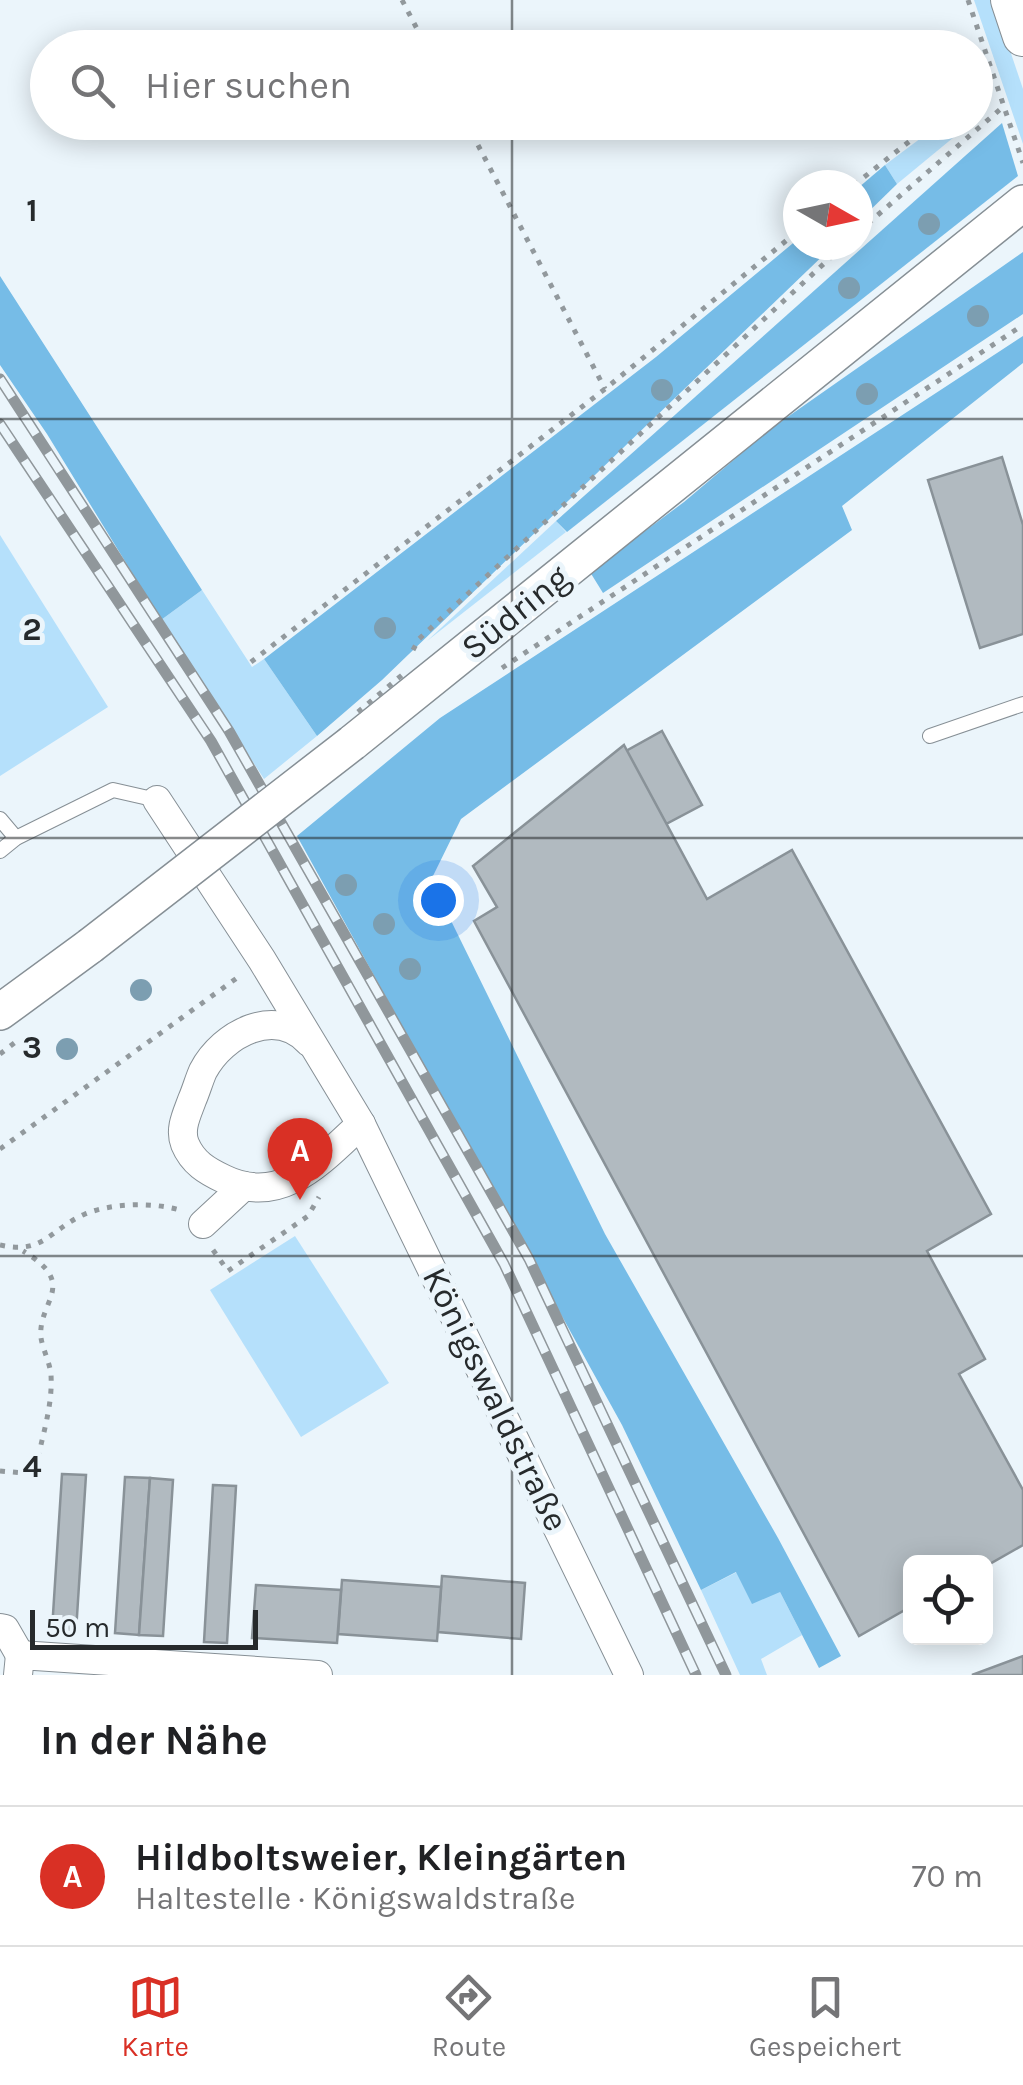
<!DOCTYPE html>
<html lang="de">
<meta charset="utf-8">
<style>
:root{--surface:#fff;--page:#f2f2f2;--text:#202124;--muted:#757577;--line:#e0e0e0;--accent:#d93025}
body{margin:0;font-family:Karla,sans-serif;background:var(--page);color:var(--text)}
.controls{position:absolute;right:30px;bottom:30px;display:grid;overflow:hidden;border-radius:15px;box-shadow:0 5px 25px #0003}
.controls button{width:90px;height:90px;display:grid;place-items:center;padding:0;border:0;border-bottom:2px solid var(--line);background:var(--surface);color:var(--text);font:50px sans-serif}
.compass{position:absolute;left:783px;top:170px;width:90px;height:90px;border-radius:50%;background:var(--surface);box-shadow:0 5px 25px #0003;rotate:99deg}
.scale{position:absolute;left:30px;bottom:25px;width:228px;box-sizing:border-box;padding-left:10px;border:5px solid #262a2c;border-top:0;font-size:28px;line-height:35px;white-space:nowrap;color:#262a2c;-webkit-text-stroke:8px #ebf5fb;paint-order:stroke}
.you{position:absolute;left:438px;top:900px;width:35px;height:35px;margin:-25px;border:8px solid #fff;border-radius:50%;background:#1a73e8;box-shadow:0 0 0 15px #1a73e833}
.badge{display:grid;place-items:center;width:65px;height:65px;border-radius:50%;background:var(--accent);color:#fff;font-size:32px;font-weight:700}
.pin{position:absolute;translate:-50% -82px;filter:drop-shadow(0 2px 5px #0008)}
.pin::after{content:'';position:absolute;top:52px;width:35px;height:30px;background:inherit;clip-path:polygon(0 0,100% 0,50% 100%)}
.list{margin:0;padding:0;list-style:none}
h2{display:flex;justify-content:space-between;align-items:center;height:130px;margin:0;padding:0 40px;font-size:42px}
h2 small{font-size:32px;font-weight:400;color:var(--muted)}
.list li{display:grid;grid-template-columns:65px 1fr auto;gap:30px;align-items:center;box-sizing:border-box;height:140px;padding:0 40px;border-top:2px solid var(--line)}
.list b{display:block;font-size:38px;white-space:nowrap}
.list p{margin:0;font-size:32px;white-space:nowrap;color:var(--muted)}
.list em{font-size:32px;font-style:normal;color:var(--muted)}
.icon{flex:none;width:55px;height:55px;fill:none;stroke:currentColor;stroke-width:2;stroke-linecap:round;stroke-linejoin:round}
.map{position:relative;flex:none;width:1023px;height:1675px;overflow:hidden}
.search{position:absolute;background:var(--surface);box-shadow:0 5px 25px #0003;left:30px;right:30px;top:30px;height:110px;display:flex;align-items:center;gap:25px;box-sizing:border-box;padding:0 35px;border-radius:55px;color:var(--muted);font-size:38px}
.sheet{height:270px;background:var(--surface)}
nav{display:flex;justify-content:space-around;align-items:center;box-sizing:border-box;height:140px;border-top:2px solid var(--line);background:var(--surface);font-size:28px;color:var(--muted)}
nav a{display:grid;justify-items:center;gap:5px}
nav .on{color:var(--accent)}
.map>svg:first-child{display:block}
.green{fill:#b5e0fb}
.forest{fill:#76bce7}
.building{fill:#b1bac0;stroke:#899298;stroke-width:2.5}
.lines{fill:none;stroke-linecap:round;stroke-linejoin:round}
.service-casing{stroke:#868f95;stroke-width:16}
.minor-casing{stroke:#868f95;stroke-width:30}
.tertiary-casing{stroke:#868f95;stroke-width:38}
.secondary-casing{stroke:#868f95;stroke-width:42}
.path{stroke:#92999d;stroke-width:5;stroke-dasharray:5 8;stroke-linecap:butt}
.service{stroke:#fff;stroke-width:14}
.minor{stroke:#fff;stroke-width:28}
.tertiary{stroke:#fff;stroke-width:35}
.secondary{stroke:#fff;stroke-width:40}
.rail-casing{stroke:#90979b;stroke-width:11}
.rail{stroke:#ebf5fb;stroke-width:8;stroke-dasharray:22;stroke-linecap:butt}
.tertiary-bridge-casing{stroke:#868f95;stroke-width:38;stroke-linecap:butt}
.path-bridge{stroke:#92999d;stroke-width:5;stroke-dasharray:5 8;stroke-linecap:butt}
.tertiary-bridge{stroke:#fff;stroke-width:35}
.tree{fill:#7c9eb1}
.grid{fill:none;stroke:#262a2c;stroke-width:2.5;stroke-opacity:0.55}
.labels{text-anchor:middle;stroke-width:10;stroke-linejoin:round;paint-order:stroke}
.street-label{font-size:35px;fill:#262a2c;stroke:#ebf5fb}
.grid-label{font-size:32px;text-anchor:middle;font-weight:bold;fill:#262a2c;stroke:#ebf5fb;stroke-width:10;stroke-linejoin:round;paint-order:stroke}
</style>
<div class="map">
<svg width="1023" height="1675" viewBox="0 0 1023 1675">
<rect width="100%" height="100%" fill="#ebf5fb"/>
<g class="green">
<polygon points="974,0 993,0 1023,89 1023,144"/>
<polygon points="941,123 971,123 897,184 885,165"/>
<polygon points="556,521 566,532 427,641"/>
<polygon points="0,535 108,707 0,776"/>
<polygon points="202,590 252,667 264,659 317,736 264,779 161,620"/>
<polygon points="295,1236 389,1383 301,1437 210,1290"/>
<polygon points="737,1572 780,1592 802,1635 761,1659 767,1675 740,1675 701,1590"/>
</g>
<g class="forest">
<polygon points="1002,123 1018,176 567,532 556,521"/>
<polygon points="885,165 897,184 858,222 858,188"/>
<polygon points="798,239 798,245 834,245 382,680 317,736 264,659 656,357"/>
<polygon points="1023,252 1023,314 603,593 590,572 684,502 769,430"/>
<polygon points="0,276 202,590 161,620 47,434 0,365"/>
<polygon points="1023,336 1023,363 842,506 852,530 461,819 431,880 605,1234 778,1538 841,1656 819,1668 780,1592 752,1604 736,1572 701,1590 622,1425 297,836 440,718"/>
</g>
<g class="building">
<polygon points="1002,457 1023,525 1023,634 980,648 928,480"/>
<polygon points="662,731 702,805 666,824 626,751"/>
<polygon points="624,745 707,899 792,850 991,1214 927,1251 985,1359 959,1374 1023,1490 1023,1545 986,1566 986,1562 910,1562 910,1607 859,1636 474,921 497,907 473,866"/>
<polygon points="62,1474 86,1475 76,1632 52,1630"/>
<polygon points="125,1477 150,1478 139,1635 115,1633"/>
<polygon points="150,1478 173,1480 163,1636 139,1635"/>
<polygon points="213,1485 236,1486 227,1643 204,1642"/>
<polygon points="442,1576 525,1583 521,1639 438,1632"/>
<polygon points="342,1580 441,1587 437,1641 338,1634"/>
<polygon points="256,1585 341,1590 337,1643 252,1638"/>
<polygon points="1023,1656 1023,1675 972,1675"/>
</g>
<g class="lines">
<g class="service-casing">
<g id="service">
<polyline points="930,736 1023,704"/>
<polyline points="0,819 16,838"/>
<polyline points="0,851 16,838 113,790 157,800"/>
</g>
</g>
<g class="minor-casing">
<g id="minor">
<polyline points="157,800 262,960 361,1124 629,1675"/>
<path d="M309,1042C276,1006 223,1033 203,1071C199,1080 196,1091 192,1100C187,1114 179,1129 185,1144C193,1163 207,1171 224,1179C281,1207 321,1161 361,1124"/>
<polyline points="203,1224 244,1186"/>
<polyline points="0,1628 5,1629 20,1655"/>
<polyline points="18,1675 20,1655 318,1675"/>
</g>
</g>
<g class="tertiary-casing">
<g id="tertiary">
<polyline points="352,743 1023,203"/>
<polyline points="0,1012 90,946"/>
</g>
</g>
<g class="secondary-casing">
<polyline id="secondary" points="1011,0 1023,36"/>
</g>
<g class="path">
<polyline points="402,0 427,48"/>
<polyline points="968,0 1023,163"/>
<polyline points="976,90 994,76"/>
<polyline points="466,122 605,389"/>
<polyline points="854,185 934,122"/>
<polyline points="858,232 1004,106"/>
<polyline points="413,650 419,639 844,245"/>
<polyline points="251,662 605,389 798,231"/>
<polyline points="502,668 1023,325"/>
<polyline points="0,1054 17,1041"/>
<polyline points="0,1149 241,975"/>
<path d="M0,1245C44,1255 50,1229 85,1214C112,1203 152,1202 180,1210"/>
<polyline points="213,1250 228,1271 308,1216 319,1197"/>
<path d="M0,1471L35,1474C40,1441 53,1409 51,1375C50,1363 43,1350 41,1338C37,1301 80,1285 23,1251"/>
</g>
<use href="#service" class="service"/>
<use href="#minor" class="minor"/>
<use href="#tertiary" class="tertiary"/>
<use href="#secondary" class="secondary"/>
<g class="rail-casing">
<g id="rail">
<polyline points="0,379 229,731 529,1259 726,1675"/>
<polyline points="0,424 211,741 504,1264 696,1675"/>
</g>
</g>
<use href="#rail" class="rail"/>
<g class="tertiary-bridge-casing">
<polyline id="tertiary-bridge" points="90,946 352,743"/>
</g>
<polyline class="path-bridge" points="358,712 402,675"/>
<use href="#tertiary-bridge" class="tertiary-bridge"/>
</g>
<g class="tree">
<circle cx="929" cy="224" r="11"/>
<circle cx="849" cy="288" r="11"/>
<circle cx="978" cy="316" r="11"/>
<circle cx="662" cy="390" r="11"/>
<circle cx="867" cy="394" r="11"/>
<circle cx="385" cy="628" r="11"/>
<circle cx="346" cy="885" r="11"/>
<circle cx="384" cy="924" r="11"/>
<circle cx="410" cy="969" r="11"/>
<circle cx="141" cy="990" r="11"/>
<circle cx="67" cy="1049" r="11"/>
</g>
<path class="grid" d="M512,0V48M512,122V1675M0,419H1023M0,838H1023M0,1256H1023"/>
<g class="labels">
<g class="street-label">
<text transform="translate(515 612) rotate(-39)" y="12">Südring</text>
<text transform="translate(496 1399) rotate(64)" y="12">Königswaldstraße</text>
</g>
</g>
<g class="grid-label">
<text x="32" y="221">1</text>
<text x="32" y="640">2</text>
<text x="32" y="1058">3</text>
<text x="32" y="1477">4</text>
</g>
</svg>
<div class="controls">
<button><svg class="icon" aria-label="locate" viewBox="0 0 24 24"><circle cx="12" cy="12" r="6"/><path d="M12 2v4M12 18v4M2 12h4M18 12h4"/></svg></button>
</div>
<svg class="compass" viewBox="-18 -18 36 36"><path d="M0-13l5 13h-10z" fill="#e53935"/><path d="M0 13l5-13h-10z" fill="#757577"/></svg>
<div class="scale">50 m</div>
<div class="you"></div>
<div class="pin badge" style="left:300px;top:1200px">A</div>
<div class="search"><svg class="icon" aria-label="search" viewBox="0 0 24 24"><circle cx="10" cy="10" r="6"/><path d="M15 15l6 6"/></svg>Hier suchen</div>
</div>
<section class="sheet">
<h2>In der Nähe<small></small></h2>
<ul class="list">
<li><span class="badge">A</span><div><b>Hildboltsweier, Kleingärten</b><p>Haltestelle · Königswaldstraße</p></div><em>70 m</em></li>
</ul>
</section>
<nav>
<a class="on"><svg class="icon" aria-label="map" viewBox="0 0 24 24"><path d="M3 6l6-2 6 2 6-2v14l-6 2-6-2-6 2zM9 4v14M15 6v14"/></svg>Karte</a>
<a><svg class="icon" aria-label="directions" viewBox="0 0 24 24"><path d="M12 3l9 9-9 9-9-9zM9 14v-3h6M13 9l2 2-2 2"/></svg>Route</a>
<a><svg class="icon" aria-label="saved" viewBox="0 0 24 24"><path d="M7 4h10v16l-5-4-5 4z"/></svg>Gespeichert</a>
</nav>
